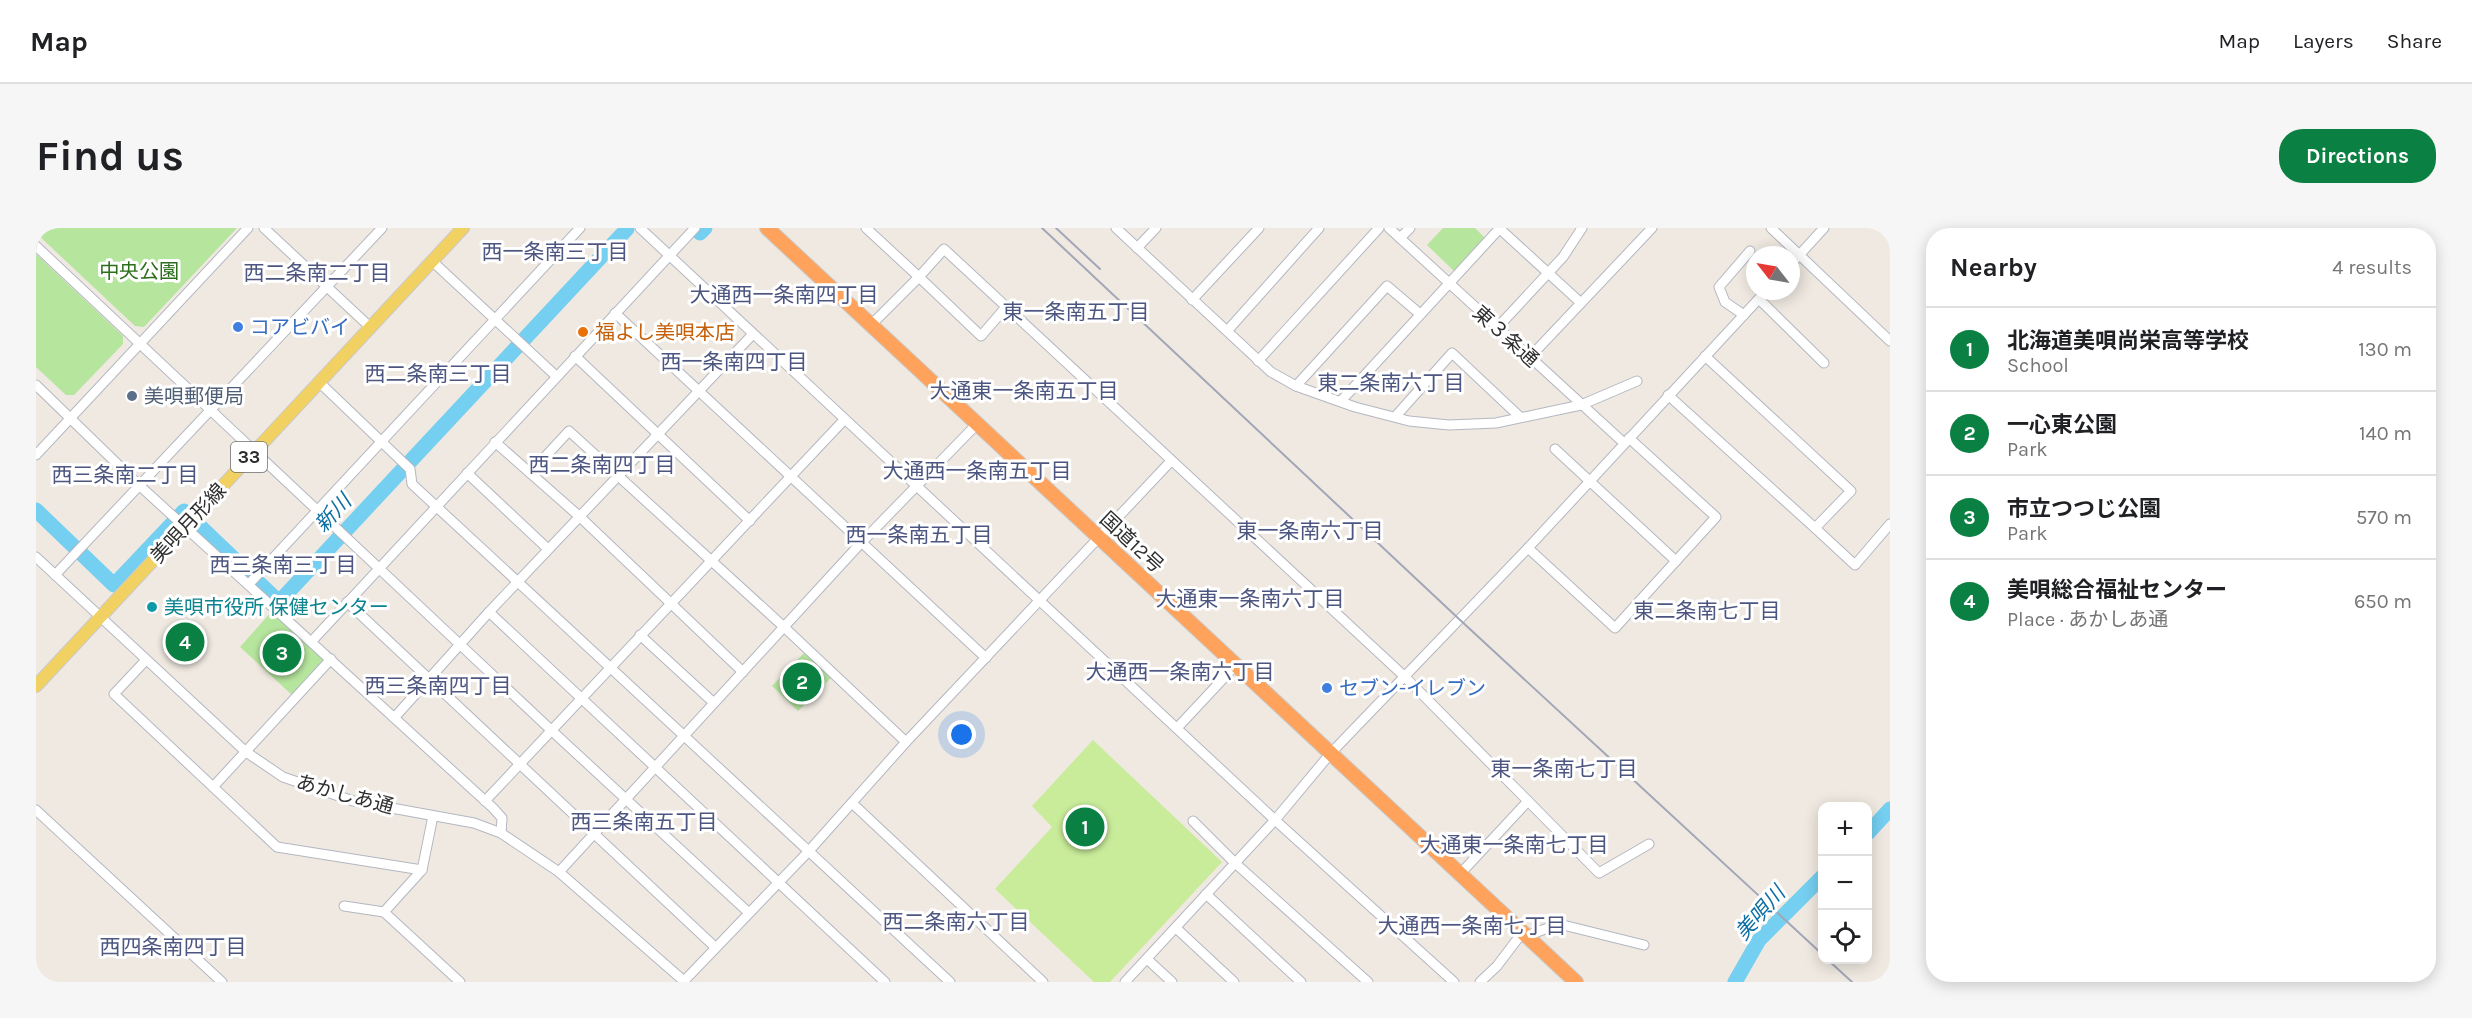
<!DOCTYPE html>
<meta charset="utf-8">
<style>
:root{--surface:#fff;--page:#f6f6f6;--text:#202124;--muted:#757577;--line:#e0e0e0;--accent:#0b8043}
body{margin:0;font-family:Karla,"Noto Sans JP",sans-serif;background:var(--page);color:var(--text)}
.controls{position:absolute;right:18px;bottom:18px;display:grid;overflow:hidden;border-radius:12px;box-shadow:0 3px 15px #0003}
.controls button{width:54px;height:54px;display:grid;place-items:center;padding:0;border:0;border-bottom:2px solid var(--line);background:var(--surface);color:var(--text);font:30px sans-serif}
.compass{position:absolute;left:1710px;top:18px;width:54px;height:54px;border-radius:50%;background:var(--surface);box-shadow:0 3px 15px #0003;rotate:301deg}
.you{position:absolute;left:926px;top:507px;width:21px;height:21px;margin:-15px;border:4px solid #fff;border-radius:50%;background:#1a73e8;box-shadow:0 0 0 9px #1a73e833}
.badge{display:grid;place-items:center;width:39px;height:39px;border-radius:50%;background:var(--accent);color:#fff;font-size:20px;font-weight:700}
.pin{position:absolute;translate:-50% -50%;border:3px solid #fff;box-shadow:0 2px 6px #0006}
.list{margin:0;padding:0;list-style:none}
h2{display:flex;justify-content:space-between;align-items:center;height:78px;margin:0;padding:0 24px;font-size:26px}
h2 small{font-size:20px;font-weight:400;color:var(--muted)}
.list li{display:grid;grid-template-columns:39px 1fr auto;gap:18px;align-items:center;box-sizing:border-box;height:84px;padding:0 24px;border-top:2px solid var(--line)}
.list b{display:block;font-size:22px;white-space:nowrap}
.list p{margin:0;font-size:20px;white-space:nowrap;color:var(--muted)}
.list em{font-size:20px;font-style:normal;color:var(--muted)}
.icon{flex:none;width:33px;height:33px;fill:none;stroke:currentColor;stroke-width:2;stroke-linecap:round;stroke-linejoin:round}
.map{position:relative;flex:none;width:1854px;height:754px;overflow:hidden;border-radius:24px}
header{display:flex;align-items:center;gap:36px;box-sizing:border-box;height:84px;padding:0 30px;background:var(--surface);border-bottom:2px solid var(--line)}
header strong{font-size:28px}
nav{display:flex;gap:33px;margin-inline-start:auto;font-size:21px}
.intro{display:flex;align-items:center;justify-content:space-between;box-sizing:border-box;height:144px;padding:0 36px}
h1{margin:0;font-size:42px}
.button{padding:15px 27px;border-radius:24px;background:var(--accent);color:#fff;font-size:21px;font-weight:700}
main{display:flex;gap:36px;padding:0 36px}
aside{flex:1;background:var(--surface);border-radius:24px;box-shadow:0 3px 15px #0003}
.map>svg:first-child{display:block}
.green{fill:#b6e59e}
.pitch{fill:#c9ec9a}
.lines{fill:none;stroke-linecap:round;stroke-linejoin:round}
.river{stroke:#75cff0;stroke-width:15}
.minor-casing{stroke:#b4b7c1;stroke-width:11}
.major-casing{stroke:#c9c9c9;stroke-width:14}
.highway-casing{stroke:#c9c9c9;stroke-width:16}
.minor{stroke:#fff;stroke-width:9}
.major{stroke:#f2d163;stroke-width:12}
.highway{stroke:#ffa35c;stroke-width:14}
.rail{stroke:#a3a6b8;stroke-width:2}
.shop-dot{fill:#3f7fe0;stroke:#fff;stroke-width:2}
.food-dot{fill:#e8710a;stroke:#fff;stroke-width:2}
.service-dot{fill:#5c6f8a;stroke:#fff;stroke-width:2}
.culture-dot{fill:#0f9aa8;stroke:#fff;stroke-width:2}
.labels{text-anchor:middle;stroke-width:6;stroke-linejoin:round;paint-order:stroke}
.shield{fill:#fff;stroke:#6d6d6d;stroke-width:1.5}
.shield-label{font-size:18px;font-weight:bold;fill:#2e2e2e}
.park-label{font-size:20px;fill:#2c6e1b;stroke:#fff}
.shop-label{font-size:20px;fill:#366cbe;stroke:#fff;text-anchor:start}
.food-label{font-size:20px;fill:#c56008;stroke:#fff;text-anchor:start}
.street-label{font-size:20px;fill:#2e2e2e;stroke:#fff}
.service-label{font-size:20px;fill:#4e5e75;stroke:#fff;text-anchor:start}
.culture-label{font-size:20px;fill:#0d838f;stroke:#fff;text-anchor:start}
.neighbourhood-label{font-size:21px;fill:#4d5680;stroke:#fff}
.water-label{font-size:21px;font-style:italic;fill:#0d6fa3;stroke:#fff}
</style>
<header>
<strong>Map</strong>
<nav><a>Map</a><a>Layers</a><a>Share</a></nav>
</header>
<div class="intro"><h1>Find us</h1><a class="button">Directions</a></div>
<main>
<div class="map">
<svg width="1854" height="754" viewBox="0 0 1854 754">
<rect width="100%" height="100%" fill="#efe9e1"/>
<g class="green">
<polygon points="0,0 201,0 108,99 99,98 0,5"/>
<polygon points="1407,0 1439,0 1449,10 1418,43 1391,17"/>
<polygon points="0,26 87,108 87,116 38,167 30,167 0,139"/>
<polygon points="237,382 288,431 256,467 204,419"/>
<polygon points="769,424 796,449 762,483 736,458"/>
</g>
<polygon class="pitch" points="1057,512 1186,634 1074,754 1058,754 959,661 1016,599 996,578"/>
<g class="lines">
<g class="river">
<polyline points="664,5 669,0"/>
<polyline points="0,282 78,357 148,283 243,374 591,1"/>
<polyline points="1832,605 1854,581"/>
<polyline points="1699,754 1723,712 1786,649"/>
</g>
<g class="minor-casing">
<g id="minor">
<polyline points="228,0 334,99"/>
<polyline points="604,0 1239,592 1418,754"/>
<polyline points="830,0 883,49 908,21 1368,448 1492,573 1424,646"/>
<polyline points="1080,0 1235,144 1260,158 1319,179 1373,193 1413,197 1460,195 1545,177 1601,153"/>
<polyline points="1353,0 1588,215"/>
<polyline points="1735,0 1854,113"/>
<polyline points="1464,1 1545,75"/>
<polyline points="1364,10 1374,0"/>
<polyline points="0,18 515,502 712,684"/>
<polyline points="1101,20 1120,0"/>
<polyline points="396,33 520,148"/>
<polyline points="1755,36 1788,0"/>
<polyline points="1723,71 1788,135"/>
<polyline points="1156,72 1223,0"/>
<polyline points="579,85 950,430"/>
<polyline points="1708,87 1689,74 1683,59 1714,23"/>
<polyline points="835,97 883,49 945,108 970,79"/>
<polyline points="1461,100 1527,29 1546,0"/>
<polyline points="1192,102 1283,0"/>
<polyline points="539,128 714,293"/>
<polyline points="1494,129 1616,0"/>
<polyline points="1222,133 1343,0"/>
<polyline points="283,154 374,241 376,256 914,754"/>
<polyline points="0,157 104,258 457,580 466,590 465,605"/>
<polyline points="1260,158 1351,58 1384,86"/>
<polyline points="1632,167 1779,300 1815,263 1669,128"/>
<polyline points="1305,173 1464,0"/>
<polyline points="1359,189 1416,125 1484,189"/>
<polyline points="459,214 543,288 707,444"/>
<polyline points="1519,221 1640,333"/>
<polyline points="0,227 212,0"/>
<polyline points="431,245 512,321"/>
<polyline points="494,245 533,203 748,399 870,514"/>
<polyline points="1779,300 1819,337 1854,296"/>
<polyline points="1492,320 1579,400 1680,289 1593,210"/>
<polyline points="0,329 210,524 247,549 317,573 438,595 465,605 523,644 649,754"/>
<polyline points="19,347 346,0"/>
<polyline points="213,356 544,0"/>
<polyline points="311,374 679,719"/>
<polyline points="453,384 717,106"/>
<polyline points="604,407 678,475"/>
<polyline points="276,413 659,0"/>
<polyline points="110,432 78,466 241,619 386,642 397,588"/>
<polyline points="358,490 453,384 849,754"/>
<polyline points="1142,499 1199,438"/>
<polyline points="177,559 295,431"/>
<polyline points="449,573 808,192"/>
<polyline points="1492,573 1563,645 1613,616"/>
<polyline points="816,575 1007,754"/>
<polyline points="0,582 186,754"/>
<polyline points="1157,593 1199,635 1332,754"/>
<polyline points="523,644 824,316 941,196"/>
<polyline points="1170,666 1265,754"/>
<polyline points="308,678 348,684 386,642"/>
<polyline points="348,684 424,754"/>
<polyline points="1140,700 1198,754"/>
<polyline points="1490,708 1523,696 1608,717"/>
<polyline points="1111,731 1136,754"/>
<polyline points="647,754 772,624 870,514 1135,233"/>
<polyline points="1089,754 1239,592 1294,526 1492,320 1730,63"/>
<polyline points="1444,754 1461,738 1486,705"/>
</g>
</g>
<g class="major-casing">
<polyline id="major" points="0,458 427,0"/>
</g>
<g class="highway-casing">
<polyline id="highway" points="731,0 1540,754"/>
</g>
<use href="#minor" class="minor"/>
<use href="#major" class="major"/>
<use href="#highway" class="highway"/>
<g class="rail">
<polyline points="1006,0 1423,391 1786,726"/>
<polyline points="1020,0 1064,41"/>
<polyline points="1792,732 1816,754"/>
</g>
</g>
<g class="shop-dot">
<circle cx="202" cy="99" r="6"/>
<circle cx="1291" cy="460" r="6"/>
</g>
<circle class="food-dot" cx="547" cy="104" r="6"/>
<circle class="service-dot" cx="96" cy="168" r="6"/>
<circle class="culture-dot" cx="116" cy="379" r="6"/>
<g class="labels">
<rect class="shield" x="195" y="214" width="36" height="30" rx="4.5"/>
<g class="shield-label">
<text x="213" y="235">33</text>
</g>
<g class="park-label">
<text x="103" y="50">中央公園</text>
</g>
<g class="shop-label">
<text x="214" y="106">コアビバイ</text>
<text x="1303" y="467">セブン-イレブン</text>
</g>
<g class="food-label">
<text x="559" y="111">福よし美唄本店</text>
</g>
<g class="street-label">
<text transform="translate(1470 108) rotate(42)" y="7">東３条通</text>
<text transform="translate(152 295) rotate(-47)" y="7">美唄月形線</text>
<text transform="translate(1096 314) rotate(43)" y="7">国道12号</text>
<text transform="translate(309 566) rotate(15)" y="7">あかしあ通</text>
</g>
<g class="service-label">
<text x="108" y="175">美唄郵便局</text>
</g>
<g class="culture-label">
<text x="128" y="386">美唄市役所 保健センター</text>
</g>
<g class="neighbourhood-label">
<text x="519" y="31">西一条南三丁目</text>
<text x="281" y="52">西二条南二丁目</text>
<text x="748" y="74">大通西一条南四丁目</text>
<text x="1040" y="91">東一条南五丁目</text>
<text x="698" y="141">西一条南四丁目</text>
<text x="402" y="153">西二条南三丁目</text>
<text x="1355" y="162">東二条南六丁目</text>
<text x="988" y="170">大通東一条南五丁目</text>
<text x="566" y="244">西二条南四丁目</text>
<text x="941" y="250">大通西一条南五丁目</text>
<text x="89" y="254">西三条南二丁目</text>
<text x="1274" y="310">東一条南六丁目</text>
<text x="883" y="314">西一条南五丁目</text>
<text x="247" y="344">西三条南三丁目</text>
<text x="1214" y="378">大通東一条南六丁目</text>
<text x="1671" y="390">東二条南七丁目</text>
<text x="1144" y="451">大通西一条南六丁目</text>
<text x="402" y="465">西三条南四丁目</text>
<text x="1528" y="548">東一条南七丁目</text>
<text x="608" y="601">西三条南五丁目</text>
<text x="1478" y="624">大通東一条南七丁目</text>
<text x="920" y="701">西二条南六丁目</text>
<text x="1436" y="705">大通西一条南七丁目</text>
<text x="137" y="726">西四条南四丁目</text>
</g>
<g class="water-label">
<text transform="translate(297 285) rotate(-47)" y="7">新川</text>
<text transform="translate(1724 685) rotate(-49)" y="7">美唄川</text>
</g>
</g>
</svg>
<div class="controls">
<button>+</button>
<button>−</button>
<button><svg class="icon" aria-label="locate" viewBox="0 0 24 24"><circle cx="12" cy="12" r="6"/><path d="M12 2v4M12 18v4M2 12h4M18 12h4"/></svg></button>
</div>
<svg class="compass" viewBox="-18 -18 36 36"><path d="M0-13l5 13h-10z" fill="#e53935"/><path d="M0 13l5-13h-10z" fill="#757577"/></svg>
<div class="you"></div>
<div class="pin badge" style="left:1049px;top:599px">1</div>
<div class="pin badge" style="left:766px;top:454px">2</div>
<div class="pin badge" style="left:246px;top:425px">3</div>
<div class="pin badge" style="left:149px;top:414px">4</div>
</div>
<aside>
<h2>Nearby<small>4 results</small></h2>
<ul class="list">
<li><span class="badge">1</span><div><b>北海道美唄尚栄高等学校</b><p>School</p></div><em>130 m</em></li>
<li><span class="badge">2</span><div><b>一心東公園</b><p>Park</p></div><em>140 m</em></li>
<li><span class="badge">3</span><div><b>市立つつじ公園</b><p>Park</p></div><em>570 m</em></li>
<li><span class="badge">4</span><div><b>美唄総合福祉センター</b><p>Place · あかしあ通</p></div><em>650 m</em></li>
</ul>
</aside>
</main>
